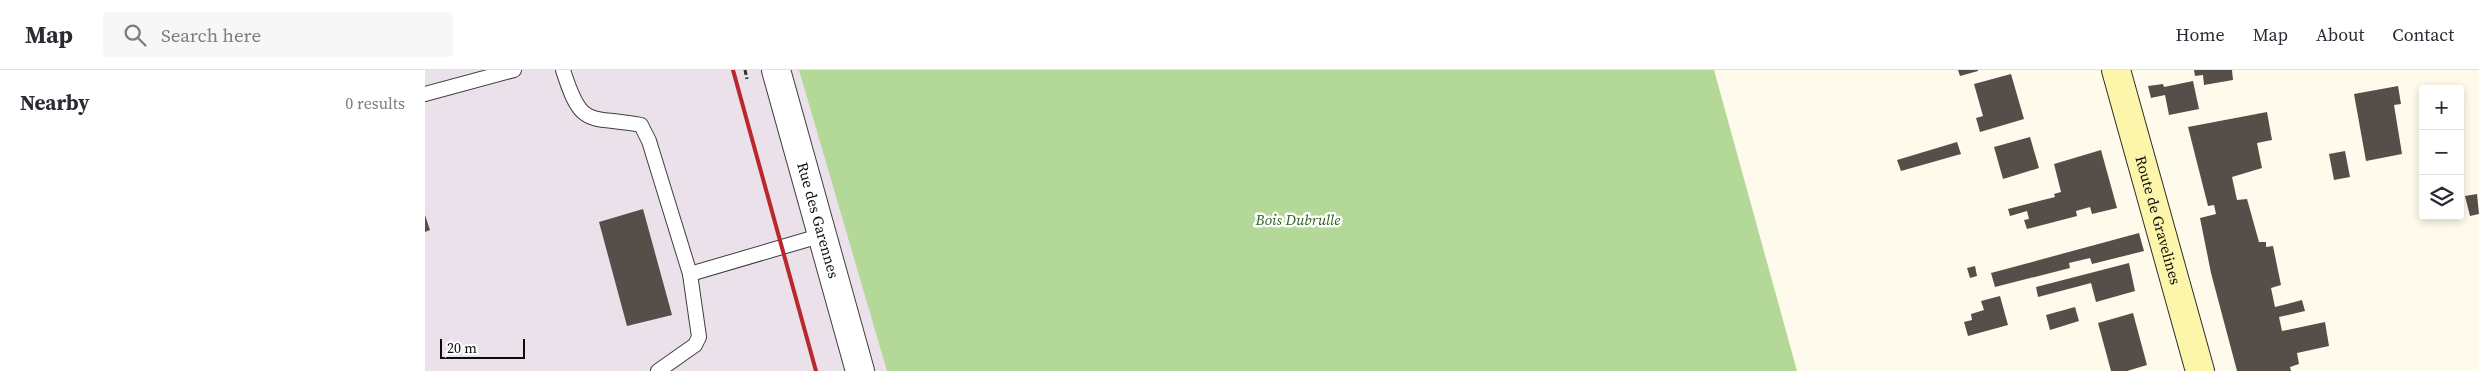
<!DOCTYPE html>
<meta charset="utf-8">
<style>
:root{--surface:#fff;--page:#f7f7f7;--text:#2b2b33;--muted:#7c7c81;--line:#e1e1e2}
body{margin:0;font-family:"Source Serif 4",serif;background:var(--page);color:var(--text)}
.controls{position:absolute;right:15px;top:15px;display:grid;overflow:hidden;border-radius:5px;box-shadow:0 2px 8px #0003}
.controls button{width:45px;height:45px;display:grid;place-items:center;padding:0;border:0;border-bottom:1px solid var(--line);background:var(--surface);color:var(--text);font:25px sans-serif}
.scale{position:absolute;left:15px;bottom:12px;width:85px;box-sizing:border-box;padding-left:5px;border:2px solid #0c0c0c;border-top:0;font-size:14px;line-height:18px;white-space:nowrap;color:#0c0c0c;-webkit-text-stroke:4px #fff;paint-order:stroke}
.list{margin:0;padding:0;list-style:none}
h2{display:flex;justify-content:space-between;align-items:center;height:65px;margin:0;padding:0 20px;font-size:21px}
h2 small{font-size:16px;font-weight:400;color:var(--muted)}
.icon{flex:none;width:28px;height:28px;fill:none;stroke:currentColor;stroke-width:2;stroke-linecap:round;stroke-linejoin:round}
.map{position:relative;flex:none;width:2054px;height:301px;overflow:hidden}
header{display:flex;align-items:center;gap:30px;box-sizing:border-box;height:70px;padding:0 25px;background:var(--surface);border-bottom:1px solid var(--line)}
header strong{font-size:24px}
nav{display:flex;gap:28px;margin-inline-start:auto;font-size:18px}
.search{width:350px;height:45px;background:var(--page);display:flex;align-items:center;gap:12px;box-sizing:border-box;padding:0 18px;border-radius:5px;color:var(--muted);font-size:19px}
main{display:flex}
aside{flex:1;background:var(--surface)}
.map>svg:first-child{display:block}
.industrial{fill:#eae1eb}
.forest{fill:#b3d897}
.building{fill:#554e49}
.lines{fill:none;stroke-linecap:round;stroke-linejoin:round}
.service-casing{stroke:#3f3f3f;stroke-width:16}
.minor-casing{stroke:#3f3f3f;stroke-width:30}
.secondary-casing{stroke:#2e2e2e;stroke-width:30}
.path{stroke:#2e2e2e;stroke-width:3;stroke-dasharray:5 2.5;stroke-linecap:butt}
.service{stroke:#fff;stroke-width:14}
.minor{stroke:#fff;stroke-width:28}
.secondary{stroke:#fdf5a9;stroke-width:28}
.rail{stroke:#b9282d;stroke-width:4}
.labels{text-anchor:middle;stroke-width:5;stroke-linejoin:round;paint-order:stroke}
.street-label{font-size:15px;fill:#0c0c0c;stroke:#fff}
.park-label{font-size:15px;font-style:italic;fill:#2c621f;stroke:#fff}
</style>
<header>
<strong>Map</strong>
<div class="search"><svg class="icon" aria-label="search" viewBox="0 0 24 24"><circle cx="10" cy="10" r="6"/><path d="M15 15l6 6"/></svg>Search here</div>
<nav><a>Home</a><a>Map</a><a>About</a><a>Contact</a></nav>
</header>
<main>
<aside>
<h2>Nearby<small>0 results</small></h2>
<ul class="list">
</ul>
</aside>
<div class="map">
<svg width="2054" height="301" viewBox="0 0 2054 301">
<rect width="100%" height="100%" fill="#fffbec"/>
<polygon class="industrial" points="0,0 1278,0 1366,301 0,301"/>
<polygon class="forest" points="374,0 1289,0 1372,301 462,301"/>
<g class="building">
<polygon points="1533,0 1553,0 1553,1 1535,6"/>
<polygon points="1769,0 1807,0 1808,10 1779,15 1778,5 1770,6"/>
<polygon points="1586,4 1599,49 1555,62 1551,48 1558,46 1549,14"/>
<polygon points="1768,11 1774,39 1744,45 1740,25 1726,28 1723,16 1738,14 1739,17"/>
<polygon points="1973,16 1976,34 1969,35 1977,84 1941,91 1929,24"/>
<polygon points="1842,42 1847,70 1832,73 1837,98 1807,107 1812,130 1822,129 1834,172 1841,172 1841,177 1848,176 1856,215 1846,218 1850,237 1877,230 1880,241 1854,247 1857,261 1900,252 1904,276 1872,283 1874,294 1865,297 1866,301 1812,301 1786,203 1775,148 1791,144 1789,135 1783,136 1763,57"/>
<polygon points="1605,67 1614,98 1578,109 1569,77"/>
<polygon points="1532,72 1536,84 1476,101 1472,90"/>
<polygon points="1676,80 1692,138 1667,144 1665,137 1651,141 1652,146 1602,159 1599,150 1604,149 1602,141 1585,146 1583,139 1630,127 1629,124 1636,122 1629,94"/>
<polygon points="1920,81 1925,107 1909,110 1904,84"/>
<polygon points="2052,124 2054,144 2045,146 2040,126"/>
<polygon points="218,139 247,245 202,256 174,152"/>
<polygon points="0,145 5,160 0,162"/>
<polygon points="1714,163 1719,181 1667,194 1665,188 1644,193 1645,198 1570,217 1566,203"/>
<polygon points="1704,193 1710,221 1671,232 1666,213 1613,227 1611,217"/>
<polygon points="1550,196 1552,206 1545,208 1542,198"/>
<polygon points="1575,226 1583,255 1543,266 1539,252 1547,250 1546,244 1559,240 1556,231"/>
<polygon points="1650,237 1654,251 1625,260 1621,245"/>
<polygon points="1708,243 1722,295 1702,301 1686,301 1673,253"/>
</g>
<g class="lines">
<g class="service-casing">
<g id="service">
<path d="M138,0C157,60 163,45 216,55L224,71L265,204L274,267L270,275L233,301"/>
<polyline points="0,24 89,0"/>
<polyline points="265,204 398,165"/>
</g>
</g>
<g class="minor-casing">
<g id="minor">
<path id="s1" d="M351,0L435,301"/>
</g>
</g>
<g class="secondary-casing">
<g id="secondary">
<path id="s2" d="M1691,0L1775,301"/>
</g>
</g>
<polyline class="path" points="320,0 322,9"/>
<use href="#service" class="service"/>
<use href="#minor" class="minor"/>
<use href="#secondary" class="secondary"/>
<polyline class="rail" points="308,0 391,301"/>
</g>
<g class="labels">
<g class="street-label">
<text dy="5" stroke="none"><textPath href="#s1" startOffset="156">Rue des Garennes</textPath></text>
<text dy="5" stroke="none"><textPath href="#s2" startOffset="156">Route de Gravelines</textPath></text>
</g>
<g class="park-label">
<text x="873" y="155">Bois Dubrulle</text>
</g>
</g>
</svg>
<div class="controls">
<button>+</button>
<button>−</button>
<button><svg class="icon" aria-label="layers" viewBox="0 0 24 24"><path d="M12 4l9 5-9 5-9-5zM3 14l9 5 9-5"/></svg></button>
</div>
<div class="scale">20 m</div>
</div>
</main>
